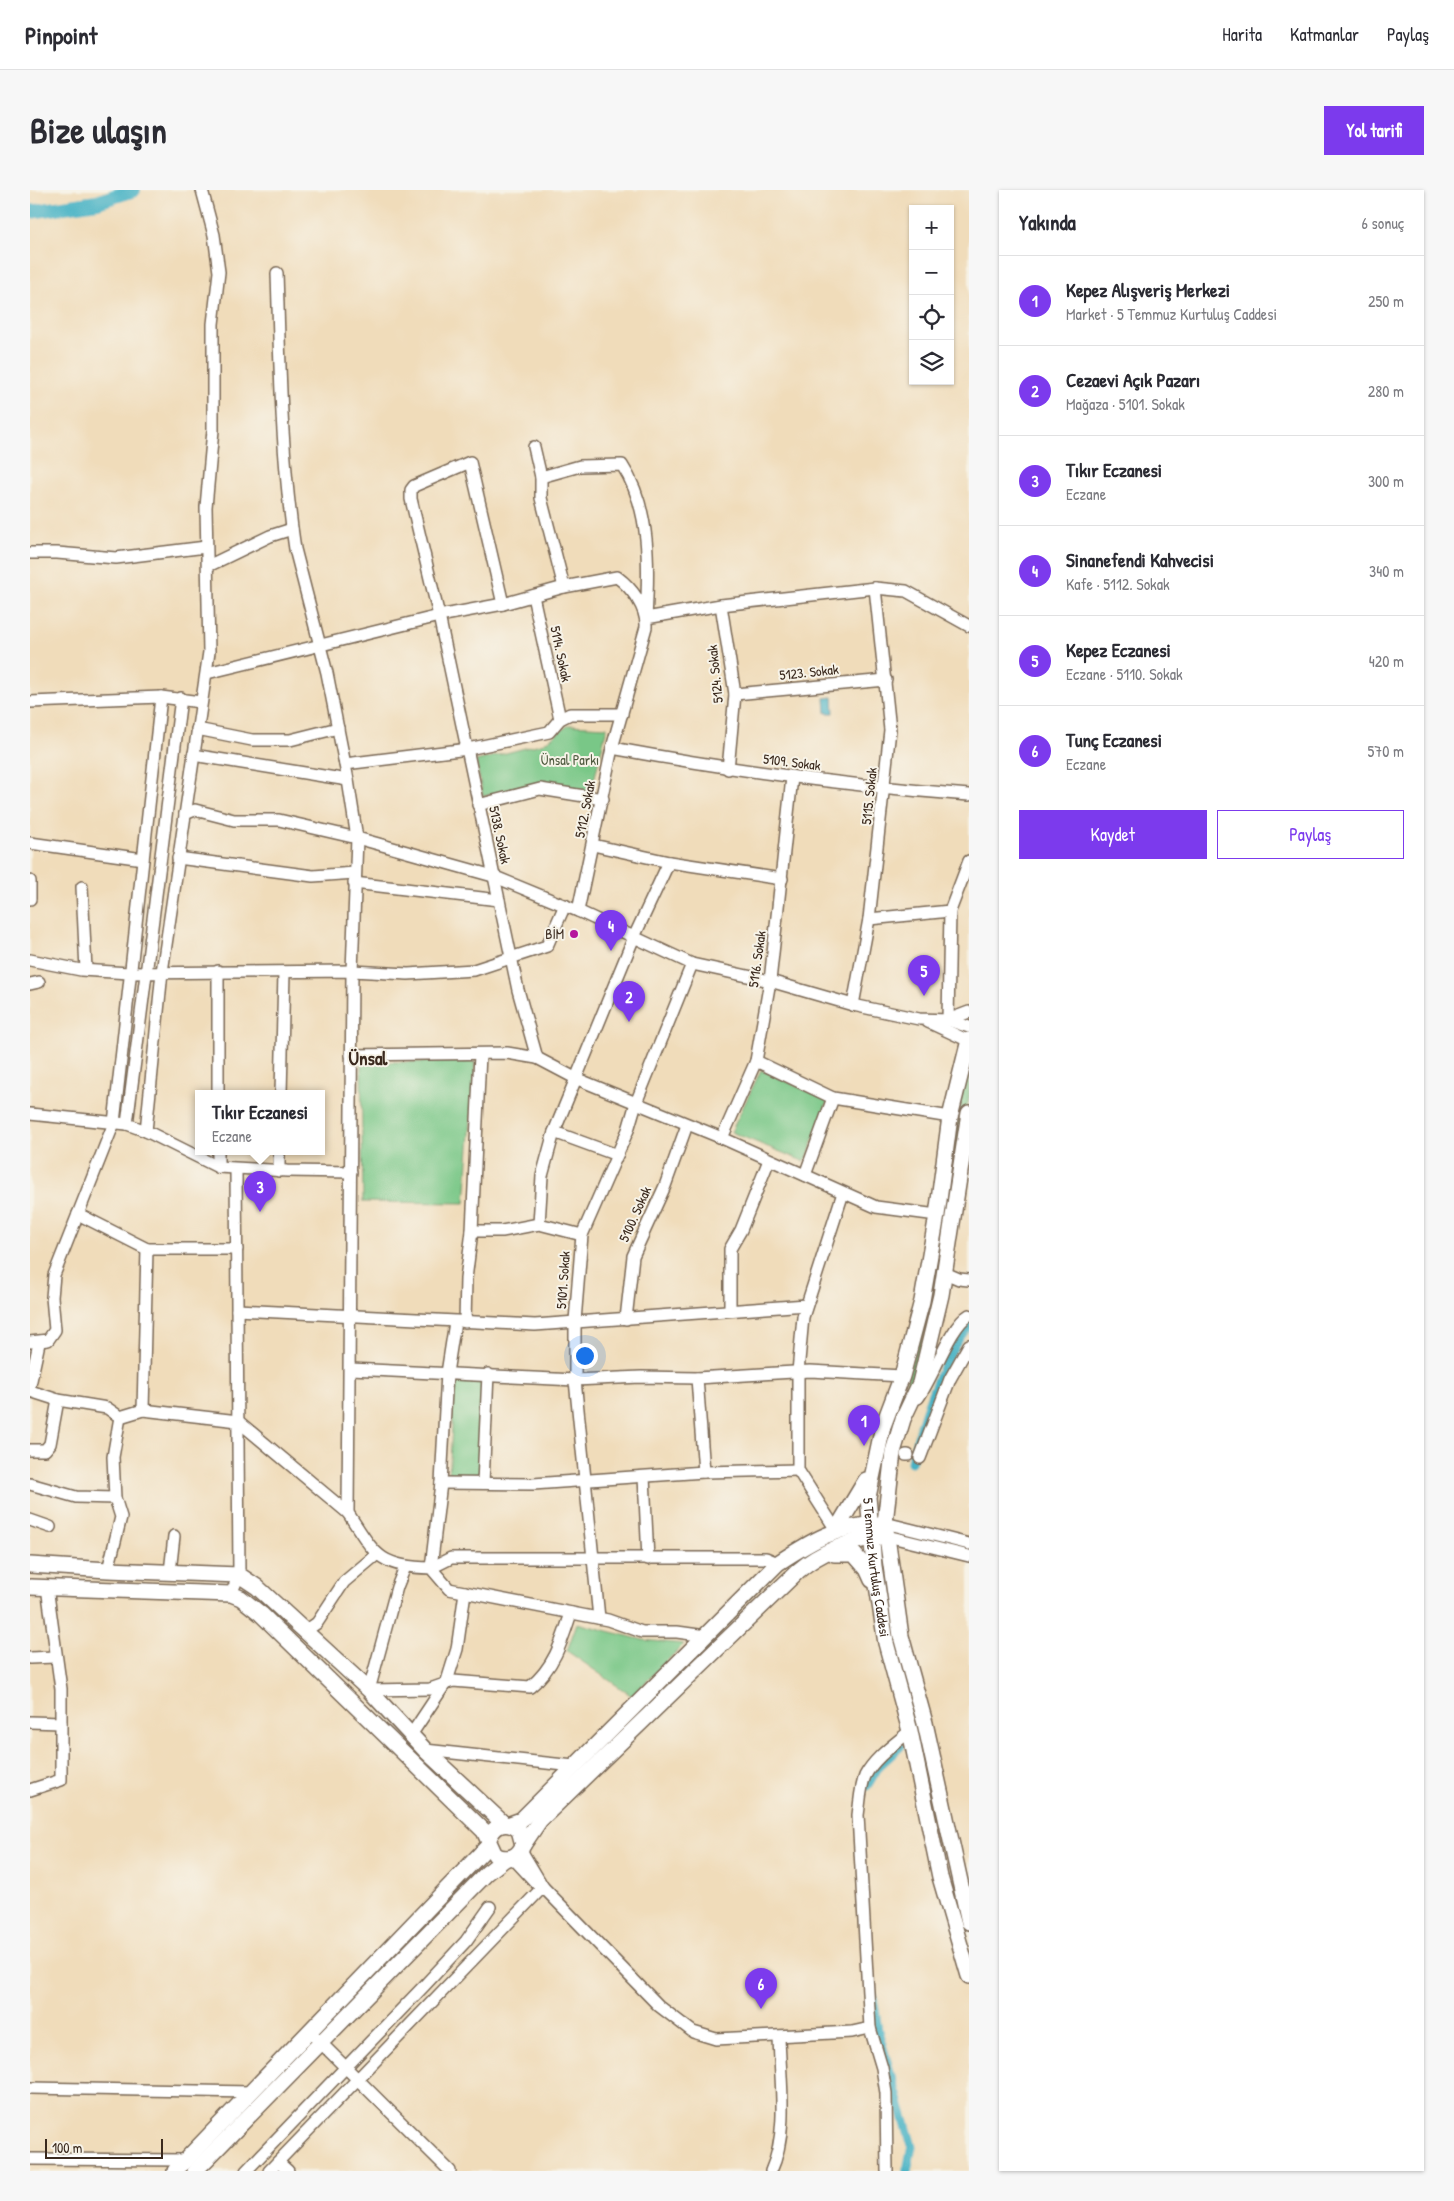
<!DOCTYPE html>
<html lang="tr">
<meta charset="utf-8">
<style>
:root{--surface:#fff;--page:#f7f7f7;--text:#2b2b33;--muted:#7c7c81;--line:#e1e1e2;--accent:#7c3aed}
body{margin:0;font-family:"Patrick Hand",sans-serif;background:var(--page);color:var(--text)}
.controls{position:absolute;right:15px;top:15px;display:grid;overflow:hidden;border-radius:0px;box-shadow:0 1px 4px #0004}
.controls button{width:45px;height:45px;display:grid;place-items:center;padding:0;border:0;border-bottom:1px solid var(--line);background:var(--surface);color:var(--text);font:25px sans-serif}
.scale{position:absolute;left:15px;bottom:12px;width:118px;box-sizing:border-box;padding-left:5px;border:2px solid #3b2a1e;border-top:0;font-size:14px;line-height:18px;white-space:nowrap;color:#3b2a1e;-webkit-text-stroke:4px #f7f3e8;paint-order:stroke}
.you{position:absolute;left:554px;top:1165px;width:18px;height:18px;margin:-12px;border:4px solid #fff;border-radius:50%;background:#1a73e8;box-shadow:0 0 0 8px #1a73e833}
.badge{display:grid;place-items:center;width:32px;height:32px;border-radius:50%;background:var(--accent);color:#fff;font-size:16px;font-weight:700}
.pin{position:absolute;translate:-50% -41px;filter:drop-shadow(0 1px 2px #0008)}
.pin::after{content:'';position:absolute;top:26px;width:18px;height:15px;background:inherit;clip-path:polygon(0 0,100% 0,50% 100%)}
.popup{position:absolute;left:165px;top:900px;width:130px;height:65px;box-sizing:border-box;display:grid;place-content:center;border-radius:0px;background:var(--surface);filter:drop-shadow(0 1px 4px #0005);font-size:16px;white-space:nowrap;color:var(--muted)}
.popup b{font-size:19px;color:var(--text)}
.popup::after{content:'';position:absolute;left:50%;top:100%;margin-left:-10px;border:10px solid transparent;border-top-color:var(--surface)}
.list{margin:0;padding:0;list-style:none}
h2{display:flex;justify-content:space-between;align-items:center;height:65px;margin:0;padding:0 20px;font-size:21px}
h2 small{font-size:16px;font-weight:400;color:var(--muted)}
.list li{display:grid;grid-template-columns:32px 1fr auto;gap:15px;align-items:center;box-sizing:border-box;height:90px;padding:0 20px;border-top:1px solid var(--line)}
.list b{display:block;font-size:19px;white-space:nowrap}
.list p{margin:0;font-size:16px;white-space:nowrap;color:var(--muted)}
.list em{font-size:16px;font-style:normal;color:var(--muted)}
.actions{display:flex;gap:10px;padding:15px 20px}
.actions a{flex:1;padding:11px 0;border:1px solid var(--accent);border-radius:0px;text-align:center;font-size:18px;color:var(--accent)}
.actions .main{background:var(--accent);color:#fff}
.icon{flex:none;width:28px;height:28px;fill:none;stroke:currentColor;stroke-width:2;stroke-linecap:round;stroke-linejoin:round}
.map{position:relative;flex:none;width:939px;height:1981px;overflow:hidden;border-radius:0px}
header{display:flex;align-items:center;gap:30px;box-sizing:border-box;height:70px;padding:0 25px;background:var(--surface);border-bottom:1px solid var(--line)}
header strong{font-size:24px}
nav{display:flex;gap:28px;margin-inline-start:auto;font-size:18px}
.intro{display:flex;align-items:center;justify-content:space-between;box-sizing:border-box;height:120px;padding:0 30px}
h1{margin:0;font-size:35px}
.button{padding:12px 22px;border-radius:0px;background:var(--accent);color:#fff;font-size:18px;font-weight:700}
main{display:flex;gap:30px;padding:0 30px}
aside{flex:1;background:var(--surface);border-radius:0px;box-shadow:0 1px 4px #0004}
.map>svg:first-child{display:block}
.green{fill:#79c787;stroke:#5a7852}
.water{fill:#47b2c5;stroke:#416e72}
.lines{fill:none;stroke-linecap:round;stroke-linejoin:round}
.canal{stroke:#47b2c5;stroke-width:9}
.river{stroke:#47b2c5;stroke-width:14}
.minor-casing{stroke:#7a6855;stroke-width:14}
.major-casing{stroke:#7a6855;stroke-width:18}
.minor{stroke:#fff;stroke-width:11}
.major{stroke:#fff;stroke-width:15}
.poi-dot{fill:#b5179e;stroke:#f7f3e8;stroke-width:2}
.labels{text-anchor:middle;stroke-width:4;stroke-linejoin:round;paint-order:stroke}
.street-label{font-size:14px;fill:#3b2a1e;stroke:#f7f3e8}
.park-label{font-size:14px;fill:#4e593e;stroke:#f7f3e8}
.poi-label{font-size:14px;fill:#3b2a1e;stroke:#f7f3e8;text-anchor:end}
.district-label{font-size:19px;font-weight:bold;fill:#3b2a1e;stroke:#f7f3e8}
</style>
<header>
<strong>Pinpoint</strong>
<nav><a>Harita</a><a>Katmanlar</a><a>Paylaş</a></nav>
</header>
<div class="intro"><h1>Bize ulaşın</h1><a class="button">Yol tarifi</a></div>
<main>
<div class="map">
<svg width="939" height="1981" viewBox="0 0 939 1981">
<rect width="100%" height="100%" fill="#f7f3e8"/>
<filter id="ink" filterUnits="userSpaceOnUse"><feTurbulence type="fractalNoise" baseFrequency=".02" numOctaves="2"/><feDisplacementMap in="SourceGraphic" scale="10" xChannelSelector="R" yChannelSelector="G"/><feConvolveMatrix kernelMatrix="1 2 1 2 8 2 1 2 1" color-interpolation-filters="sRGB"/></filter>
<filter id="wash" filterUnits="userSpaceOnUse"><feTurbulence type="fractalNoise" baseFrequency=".0096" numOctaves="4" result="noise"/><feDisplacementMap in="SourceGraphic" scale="20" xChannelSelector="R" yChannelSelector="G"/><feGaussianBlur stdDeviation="1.12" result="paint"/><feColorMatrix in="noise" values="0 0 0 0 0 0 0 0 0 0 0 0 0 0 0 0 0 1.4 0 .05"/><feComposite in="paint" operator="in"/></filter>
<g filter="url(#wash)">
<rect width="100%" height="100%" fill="#f0dcba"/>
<g class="green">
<polygon points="539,535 577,537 561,603 517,594 453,606 446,571 514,553"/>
<path d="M937,869L939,870V906L906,1096L850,1316C842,1303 867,1231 871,1213C901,1100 921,985 937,869Z"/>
<polygon points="331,872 445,872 435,1013 333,1012"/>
<polygon points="731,880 798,910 777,968 773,971 701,942"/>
<polygon points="425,1189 456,1191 450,1288 419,1286"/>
<polygon points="547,1433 613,1450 654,1454 602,1506 537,1461"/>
</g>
<polygon class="water" points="803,507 804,523 796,523 795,508"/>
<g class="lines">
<g class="canal">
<path d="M881,1272C892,1229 910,1169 939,1135"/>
<polyline points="837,1596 849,1576 870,1557"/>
<polyline points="843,1806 848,1841 882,1956 877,1981"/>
</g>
<polyline class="river" points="0,22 67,12 104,0"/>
</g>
</g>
<g filter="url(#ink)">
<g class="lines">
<g class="minor-casing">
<g id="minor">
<path d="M247,83C250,175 251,267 265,359L297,483L318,590L327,648L322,781L318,1323C345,1364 348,1377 401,1378L419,1399L578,1430L612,1442H647L676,1446"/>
<polyline points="504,257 511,287 511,308 534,397"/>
<path d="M511,287L550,276L592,275C621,319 619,377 616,428L691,415L845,398L876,401L939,436"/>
<polyline points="0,363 27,363 86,368 176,357"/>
<polyline points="178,376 240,346 262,339"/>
<polyline points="503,406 530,529"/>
<polyline points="473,414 440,272 384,296 381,300 381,309 409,426 488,800 507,868"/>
<polyline points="691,415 705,504 698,579"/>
<path d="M177,483L409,426L473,414L534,397L587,387C602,398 617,418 616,437L582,558L548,721"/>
<polyline points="705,504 856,490"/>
<polyline points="0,512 131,507 171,512"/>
<polyline points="167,539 222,550 260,550 308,538"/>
<path d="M582,558C701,580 819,596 939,605"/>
<polyline points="163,565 318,590"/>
<polyline points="315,574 438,559 519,542 530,529 540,524 592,524"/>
<polyline points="448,615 510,599 573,609"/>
<polyline points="155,624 165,620 204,630 249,630 327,648 463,686 548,721 662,774 740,791 823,815 889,829 918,830 939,837"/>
<polyline points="0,653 113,669"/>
<polyline points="563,655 639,672 752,689"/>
<polyline points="148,668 283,686 325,683"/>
<polyline points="939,671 920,721 918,830 939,822"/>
<polyline points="0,691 0,709"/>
<polyline points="324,693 469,710"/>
<polyline points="52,697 56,780"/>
<polyline points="839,729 920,721"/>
<polyline points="0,770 51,780 99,783 322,781 378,784 444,780 517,756 535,715"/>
<polyline points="188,781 188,903"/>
<polyline points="0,794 9,792"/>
<polyline points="823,815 839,729 860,540 845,398"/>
<polyline points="898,832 939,851"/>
<polyline points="321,865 477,863 507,868 545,888 692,948 846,1017 907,1025"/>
<polyline points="726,871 803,908 920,927"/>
<polyline points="251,903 254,783"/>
<polyline points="0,924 97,934 116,941 188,977 257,981 321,982"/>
<polyline points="97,934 151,508"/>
<polyline points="116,941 132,782 179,462 176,317 183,240 183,134 189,82 184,45 172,0"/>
<polyline points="524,942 587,965"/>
<polyline points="692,948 726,871 740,791 762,587"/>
<polyline points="188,977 188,961"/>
<polyline points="249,981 249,961"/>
<polyline points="775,985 803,908"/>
<polyline points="48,1024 117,1059 113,1220"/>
<polyline points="509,1034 512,986 524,942 604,747 639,672"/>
<polyline points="442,1041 472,1041 509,1034 552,1045"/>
<polyline points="117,1059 207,1059"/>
<polyline points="915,1083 929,1089 939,1090"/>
<polyline points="700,1119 700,1059 711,1040 739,970"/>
<polyline points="207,1120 505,1135 776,1115"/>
<polyline points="596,1129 603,1066 635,996 657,935"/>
<polyline points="435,1132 436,1089 442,1041 450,864"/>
<polyline points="0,1152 18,1150 25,1140 22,1107 24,1085 84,933 131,507"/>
<polyline points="321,1179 545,1190 611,1187 667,1188 780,1181 872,1186"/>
<polyline points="667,1188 674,1282"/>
<polyline points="0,1195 9,1153"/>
<polyline points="0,1201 28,1210 77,1218 90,1227"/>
<path d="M888,1208C903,1188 920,1136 939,1125"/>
<polyline points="0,1260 15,1260 20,1254 28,1210"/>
<polyline points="876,1265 878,1265"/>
<polyline points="890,1268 920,1189 939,1155"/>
<polyline points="614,1287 618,1369"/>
<polyline points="411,1293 503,1294 674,1282 768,1280"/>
<polyline points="453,1293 458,1184"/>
<polyline points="0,1294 46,1307 85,1308"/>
<polyline points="0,1330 20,1337"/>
<polyline points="855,1333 939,1354"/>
<polyline points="806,1340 768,1280 768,1182 773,1127 813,1003"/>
<polyline points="857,1346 939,1366"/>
<path d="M375,1377L367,1397L339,1500L400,1499L423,1491L500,1497C524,1478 532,1451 541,1423"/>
<polyline points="401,1378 421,1368 736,1368 748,1373"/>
<polyline points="401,1378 411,1293 417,1183 425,1132"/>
<polyline points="78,1380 91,1327 85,1308 83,1267 90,1227 113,1220 208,1231 318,1323"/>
<polyline points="140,1382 144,1346"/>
<polyline points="201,1404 209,1385 206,979"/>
<polyline points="569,1428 545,1190 545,1131 552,1045 598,940 606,913 662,774"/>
<polyline points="274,1442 287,1433 314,1392 346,1365"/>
<polyline points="0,1468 25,1467"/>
<polyline points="0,1532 31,1533"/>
<polyline points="381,1545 417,1491 427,1459 435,1402"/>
<polyline points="395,1560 544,1576"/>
<polyline points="0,1600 31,1590 31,1499 17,1397"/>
<polyline points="491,1660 513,1697 629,1816 663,1842 686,1849 822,1842 840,1838"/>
<polyline points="482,1667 507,1694"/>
<polyline points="279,1841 420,1981"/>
<polyline points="0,1898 221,1902"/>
<polyline points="0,1969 156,1970"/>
<polyline points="248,1972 258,1981"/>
<polyline points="216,1981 394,1796 436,1751 460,1717"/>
<polyline points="239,1981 513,1697"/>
<path d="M741,1981C759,1942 750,1889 749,1847"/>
<path d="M857,1981L856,1903L852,1878L840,1838L828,1625C830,1612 830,1598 835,1586C844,1568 866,1553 880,1541"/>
</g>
</g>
<g class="major-casing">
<g id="major">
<path id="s1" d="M939,850L920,927L907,1025L892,1111L872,1186L853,1236L838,1307L844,1376L856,1453L880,1541L910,1687L939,1786"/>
<polyline points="939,923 911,1105 890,1193 873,1229 863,1262 855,1333 871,1446 895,1533 939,1732"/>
<polyline points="806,1340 836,1290"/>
<polyline points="804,1364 824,1364 837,1379 842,1390"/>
<polyline points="0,1375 78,1380 209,1385 227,1397 339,1500 395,1560 474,1634"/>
<path d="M0,1397L201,1404L211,1408L231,1424L454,1641L465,1665C477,1671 488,1668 493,1655L489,1640C477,1630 464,1634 459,1649"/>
<path d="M480,1634L491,1630L748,1373C783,1350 806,1336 849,1334"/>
<path d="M493,1655L510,1630L768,1381C790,1362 821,1350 849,1347"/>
<polyline points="145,1981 459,1655"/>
<polyline points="165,1981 457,1683 476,1668"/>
</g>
</g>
<use href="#minor" class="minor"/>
<use href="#major" class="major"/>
</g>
</g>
<circle class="poi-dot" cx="544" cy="744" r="5"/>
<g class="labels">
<g class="street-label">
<text transform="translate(531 464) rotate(78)" y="5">5114. Sokak</text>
<text transform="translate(779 482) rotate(-6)" y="5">5123. Sokak</text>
<text transform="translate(685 484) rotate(-96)" y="5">5124. Sokak</text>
<text transform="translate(762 572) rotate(7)" y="5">5109. Sokak</text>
<text transform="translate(839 606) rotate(-84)" y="5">5115. Sokak</text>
<text transform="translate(555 619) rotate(-79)" y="5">5112. Sokak</text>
<text transform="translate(470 645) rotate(78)" y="5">5138. Sokak</text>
<text transform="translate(727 769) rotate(-82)" y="5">5116. Sokak</text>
<text transform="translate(605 1024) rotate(-66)" y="5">5100. Sokak</text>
<text transform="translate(533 1090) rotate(-86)" y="5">5101. Sokak</text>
<text dy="5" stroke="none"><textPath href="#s1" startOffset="540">5 Temmuz Kurtuluş Caddesi</textPath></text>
</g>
<g class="park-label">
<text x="540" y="575">Ünsal Parkı</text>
</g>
<g class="poi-label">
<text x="534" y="749">BİM</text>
</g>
<g class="district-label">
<text x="338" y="875">Ünsal</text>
</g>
</g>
</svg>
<div class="controls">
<button>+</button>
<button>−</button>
<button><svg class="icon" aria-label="locate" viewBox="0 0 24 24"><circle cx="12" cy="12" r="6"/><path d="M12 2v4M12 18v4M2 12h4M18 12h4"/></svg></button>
<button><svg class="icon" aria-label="layers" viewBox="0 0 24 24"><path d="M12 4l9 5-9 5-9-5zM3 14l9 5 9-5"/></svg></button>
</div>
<div class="scale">100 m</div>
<div class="you"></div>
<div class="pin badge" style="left:834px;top:1256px">1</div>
<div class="pin badge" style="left:599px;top:832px">2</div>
<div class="pin badge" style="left:230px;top:1022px">3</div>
<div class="popup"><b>Tıkır Eczanesi</b>Eczane</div>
<div class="pin badge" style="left:581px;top:761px">4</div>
<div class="pin badge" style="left:894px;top:806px">5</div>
<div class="pin badge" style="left:731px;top:1819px">6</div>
</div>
<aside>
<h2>Yakında<small>6 sonuç</small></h2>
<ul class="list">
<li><span class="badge">1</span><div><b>Kepez Alışveriş Merkezi</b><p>Market · 5 Temmuz Kurtuluş Caddesi</p></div><em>250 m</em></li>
<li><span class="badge">2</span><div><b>Cezaevi Açık Pazarı</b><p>Mağaza · 5101. Sokak</p></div><em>280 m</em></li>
<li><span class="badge">3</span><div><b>Tıkır Eczanesi</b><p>Eczane</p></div><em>300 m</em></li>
<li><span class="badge">4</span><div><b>Sinanefendi Kahvecisi</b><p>Kafe · 5112. Sokak</p></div><em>340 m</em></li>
<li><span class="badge">5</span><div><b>Kepez Eczanesi</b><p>Eczane · 5110. Sokak</p></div><em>420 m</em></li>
<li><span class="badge">6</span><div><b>Tunç Eczanesi</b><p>Eczane</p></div><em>570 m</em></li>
</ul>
<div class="actions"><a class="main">Kaydet</a><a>Paylaş</a></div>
</aside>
</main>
